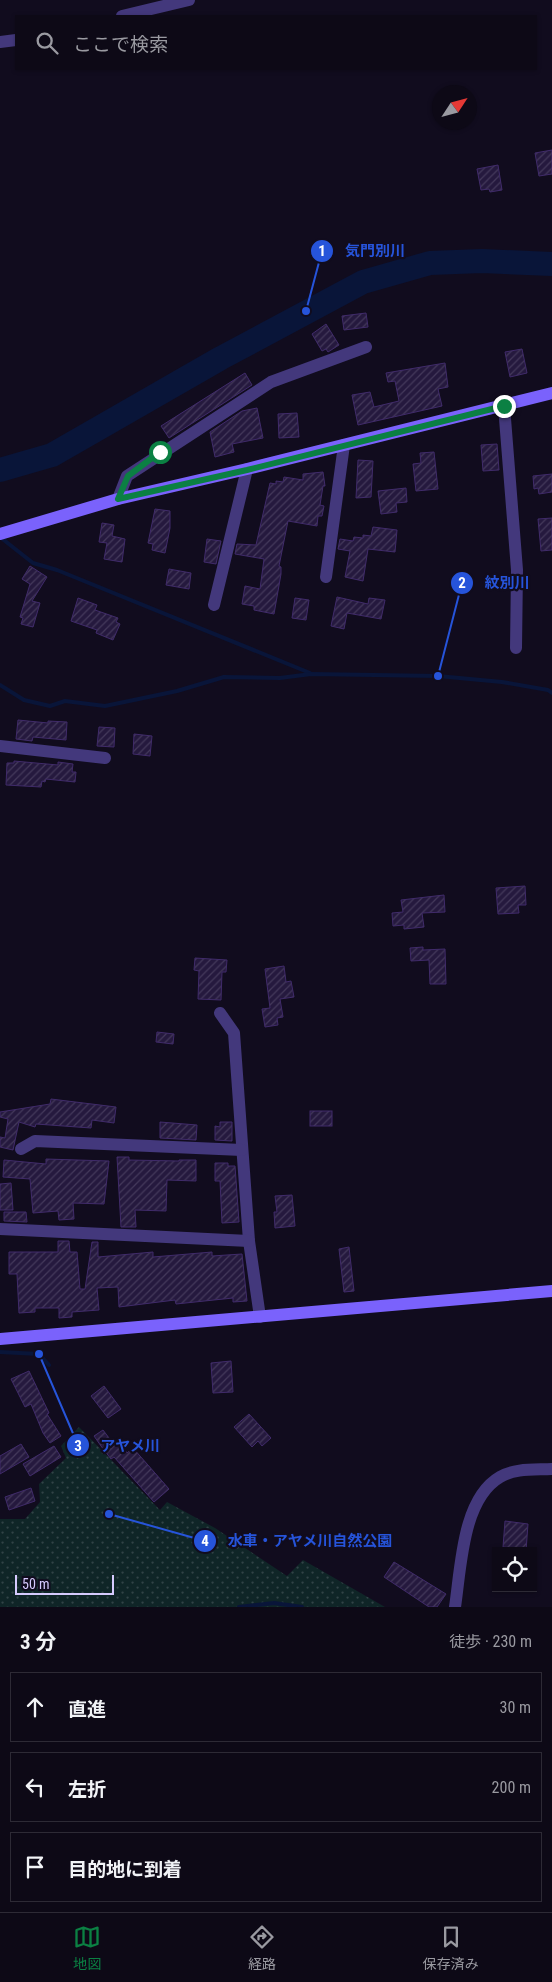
<!DOCTYPE html>
<html lang="ja">
<meta charset="utf-8">
<style>
:root{--surface:#0d0916;--page:#16121f;--text:#f1f3f6;--muted:#9a9aa1;--line:#2d2a35;--accent:#0b8043}
body{margin:0;font-family:"Roboto Condensed","Noto Sans JP",sans-serif;background:var(--page);color:var(--text)}
.controls{position:absolute;right:15px;bottom:15px;display:grid;overflow:hidden;border-radius:0px;box-shadow:0 1px 4px #0004}
.controls button{width:45px;height:45px;display:grid;place-items:center;padding:0;border:0;border-bottom:1px solid var(--line);background:var(--surface);color:var(--text);font:25px sans-serif}
.compass{position:absolute;left:432px;top:85px;width:45px;height:45px;border-radius:50%;background:var(--surface);box-shadow:0 1px 4px #0004;rotate:54deg}
.scale{position:absolute;left:15px;bottom:12px;width:99px;box-sizing:border-box;padding-left:5px;border:2px solid #d6cafe;border-top:0;font-size:14px;line-height:18px;white-space:nowrap;color:#d6cafe;-webkit-text-stroke:4px #110c1e;paint-order:stroke}
.stop{position:absolute;width:15px;height:15px;margin:-11px;border:4px solid #0b8043;border-radius:50%;background:#fff}
.stop.end{background:#0b8043;border-color:#fff;box-shadow:0 1px 5px #0008}
.list{margin:0;padding:0;list-style:none}
h2{display:flex;justify-content:space-between;align-items:center;height:65px;margin:0;padding:0 20px;font-size:21px}
h2 small{font-size:16px;font-weight:400;color:var(--muted)}
.list li{display:grid;grid-template-columns:32px 1fr auto;gap:15px;align-items:center;box-sizing:border-box;height:70px;margin:0 10px 10px;padding:0 10px;border:1px solid var(--line);border-radius:0px}
.list b{display:block;font-size:19px;white-space:nowrap}
.list em{font-size:16px;font-style:normal;color:var(--muted)}
.icon{flex:none;width:28px;height:28px;fill:none;stroke:currentColor;stroke-width:2;stroke-linecap:round;stroke-linejoin:round}
.map{position:relative;flex:none;width:552px;height:1607px;overflow:hidden}
.search{position:absolute;background:var(--surface);box-shadow:0 1px 4px #0004;left:15px;right:15px;top:15px;height:55px;display:flex;align-items:center;gap:12px;box-sizing:border-box;padding:0 18px;border-radius:0px;color:var(--muted);font-size:19px}
.sheet{height:305px;background:var(--surface)}
nav{display:flex;justify-content:space-around;align-items:center;box-sizing:border-box;height:70px;border-top:1px solid var(--line);background:var(--surface);font-size:14px;color:var(--muted)}
nav a{display:grid;justify-items:center;gap:2px}
nav .on{color:var(--accent)}
.map>svg:first-child{display:block}
.park{fill:url(#park-dots)}
.lines{fill:none;stroke-linecap:round;stroke-linejoin:round}
.stream{stroke:#091539;stroke-width:4}
.river{stroke:#091539;stroke-width:24}
.building{fill:url(#building-hatch);stroke:#402b6a}
.street{stroke:#43387c;stroke-width:12}
.secondary{stroke:#7a62fc;stroke-width:12}
.route{stroke:#0b8043;stroke-width:6}
.leader{fill:none;stroke:#2654da;stroke-width:2}
.callout-dot{fill:#2654da;stroke:#110c1e;stroke-width:2}
.mark-label{font-size:15px;text-anchor:middle;font-weight:bold;fill:#fff}
.callout-label{font-size:15px;text-anchor:middle;font-weight:bold;fill:#2654da;stroke:#110c1e;stroke-width:4.5;stroke-linejoin:round;paint-order:stroke}
</style>
<div class="map">
<svg width="552" height="1607" viewBox="0 0 552 1607">
<defs>
<pattern id="park-dots" width="8" height="8" patternUnits="userSpaceOnUse" patternTransform="scale(1.25)"><rect width="8" height="8" fill="#0f2527"/><path d="M2 2h.1M6 6h.1" fill="none" stroke="#314347" stroke-width="1.8" stroke-linecap="round"/></pattern>
<pattern id="building-hatch" width="6" height="6" patternUnits="userSpaceOnUse" patternTransform="scale(1.25)"><rect width="6" height="6" fill="#25193e"/><path d="M-1 1l2-2M0 6l6-6M5 7l2-2" fill="none" stroke="#44395b"/></pattern>
</defs>
<rect width="100%" height="100%" fill="#110c1e"/>
<polygon class="park" points="79,1427 160,1510 167,1502 215,1528 287,1576 303,1560 385,1607 0,1607 0,1519 25,1519 40,1502 39,1484 66,1458 61,1446"/>
<g class="lines">
<g class="stream">
<polyline points="0,537 33,563 57,570 310,673"/>
<polyline points="0,685 24,700 50,706 65,701 105,706 177,691 224,677 280,678 311,674 438,676 502,682 548,690 552,693"/>
<polyline points="0,1352 39,1354 49,1365"/>
<polyline points="239,1607 274,1603 302,1607"/>
</g>
<polyline class="river" points="0,470 52,455 221,358 363,282 430,263 482,261 552,264"/>
</g>
<g class="building">
<polygon points="552,150 552,174 539,176 535,153"/>
<polygon points="498,165 502,190 490,192 489,189 481,190 477,169"/>
<polygon points="366,313 368,327 344,330 342,316"/>
<polygon points="326,324 339,345 328,352 326,349 322,351 312,334"/>
<polygon points="522,349 527,373 510,377 505,352"/>
<polygon points="445,363 448,387 438,389 442,406 358,425 352,395 370,392 374,407 399,401 395,381 388,382 386,373"/>
<polygon points="245,373 252,385 169,438 161,426"/>
<polygon points="257,408 263,438 232,444 234,452 215,457 210,432 242,411"/>
<polygon points="297,413 299,437 279,438 278,414"/>
<polygon points="497,444 499,470 483,471 481,445"/>
<polygon points="434,452 438,489 416,491 413,464 421,463 420,453"/>
<polygon points="358,460 373,461 371,497 356,498"/>
<polygon points="323,472 325,486 323,486 320,505 324,506 322,516 318,516 317,526 288,521 279,566 281,567 281,574 274,614 254,610 254,606 242,604 245,586 260,589 264,559 235,554 237,544 256,545 270,483 276,484 276,481 283,482 284,477 303,480 303,474"/>
<polygon points="552,474 552,492 539,494 538,488 534,489 533,476"/>
<polygon points="406,488 407,502 396,503 397,512 381,514 378,491"/>
<polygon points="155,509 170,511 170,528 165,553 152,550 153,544 148,543"/>
<polygon points="552,518 552,550 541,551 538,519"/>
<polygon points="102,523 114,525 112,536 125,539 122,562 104,559 107,543 99,542"/>
<polygon points="373,527 397,530 395,552 368,549 363,581 345,577 350,551 338,549 340,539 353,541 354,537 363,538 363,535 371,536"/>
<polygon points="207,539 221,541 216,564 204,562"/>
<polygon points="30,566 47,577 32,601 40,603 33,627 21,624 23,618 20,617 30,584 22,579"/>
<polygon points="169,569 191,573 189,589 166,585"/>
<polygon points="337,597 368,604 369,598 385,600 381,619 347,613 344,629 331,626"/>
<polygon points="78,598 97,605 95,610 118,618 116,622 120,624 113,640 96,633 97,630 71,621"/>
<polygon points="295,598 309,600 306,620 292,618"/>
<polygon points="18,720 48,723 48,721 67,722 66,740 33,737 32,741 16,739"/>
<polygon points="99,727 115,728 114,747 97,746"/>
<polygon points="134,734 152,736 150,756 133,754"/>
<polygon points="14,761 58,765 58,762 73,764 72,772 76,772 75,782 46,779 45,782 42,781 41,787 6,785 7,763 14,763"/>
<polygon points="525,886 526,905 518,905 519,913 498,914 496,888"/>
<polygon points="444,895 445,912 422,913 424,927 404,929 404,925 393,926 392,913 403,912 401,900"/>
<polygon points="423,947 423,950 445,949 446,984 430,984 429,960 411,961 410,948"/>
<polygon points="195,958 227,960 226,972 222,972 221,1000 198,999 199,971 194,970"/>
<polygon points="284,966 286,982 291,981 294,997 280,999 283,1017 277,1018 278,1025 265,1027 262,1009 270,1008 265,969"/>
<polygon points="157,1032 174,1034 173,1044 156,1042"/>
<polygon points="51,1099 116,1107 114,1123 92,1120 91,1128 36,1124 35,1127 19,1122 13,1150 0,1147 0,1137 5,1138 8,1119 0,1117 0,1112 50,1104"/>
<rect x="310" y="1111" width="22" height="15"/>
<polygon points="160,1122 197,1125 196,1140 160,1138"/>
<polygon points="220,1122 232,1122 232,1141 215,1140 215,1126 220,1127"/>
<polygon points="117,1157 129,1157 129,1160 179,1161 179,1160 196,1160 196,1181 167,1180 166,1211 135,1210 136,1227 121,1227"/>
<polygon points="46,1159 109,1161 104,1204 73,1203 74,1219 59,1220 58,1211 33,1213 30,1179 3,1177 4,1160 46,1164"/>
<polygon points="215,1163 228,1163 228,1166 235,1166 239,1222 222,1223 220,1181 215,1181"/>
<polygon points="11,1183 13,1210 0,1210 0,1184"/>
<polygon points="292,1195 295,1226 275,1228 274,1212 277,1212 275,1196"/>
<polygon points="4,1212 26,1212 27,1222 4,1221"/>
<polygon points="58,1241 69,1241 70,1252 77,1252 80,1289 85,1289 92,1242 98,1242 98,1257 153,1252 153,1257 212,1252 212,1256 242,1254 247,1301 233,1302 233,1298 176,1304 175,1300 119,1307 118,1287 97,1288 99,1310 72,1312 72,1317 59,1318 59,1308 35,1308 35,1312 19,1313 17,1274 9,1274 9,1252 58,1252"/>
<polygon points="349,1247 354,1291 344,1292 339,1249"/>
<polygon points="231,1361 233,1392 213,1393 211,1363"/>
<polygon points="29,1371 49,1413 47,1414 61,1436 50,1443 43,1433 31,1404 25,1407 11,1379"/>
<polygon points="104,1386 121,1409 108,1418 91,1396"/>
<polygon points="249,1414 271,1438 262,1446 258,1441 252,1447 234,1427"/>
<polygon points="103,1430 112,1442 114,1441 118,1447 121,1444 127,1453 133,1448 169,1489 154,1502 114,1457 111,1459 101,1446 94,1436"/>
<polygon points="21,1444 29,1457 0,1474 0,1456"/>
<polygon points="54,1446 61,1457 30,1476 23,1464"/>
<polygon points="31,1488 35,1501 9,1510 5,1497"/>
<polygon points="505,1521 528,1524 526,1551 514,1551 515,1548 503,1547"/>
<polygon points="394,1562 446,1594 437,1607 429,1607 384,1577"/>
</g>
<g class="lines">
<g class="street">
<polyline points="122,16 189,0"/>
<polyline points="0,42 16,40"/>
<polyline points="504,406 517,570 516,648"/>
<polyline points="118,499 127,476 271,382 366,347"/>
<polyline points="326,577 344,445"/>
<polyline points="214,605 247,469"/>
<polyline points="0,746 105,758"/>
<polyline points="220,1013 234,1033 249,1241 260,1317"/>
<polyline points="21,1149 35,1141 242,1150"/>
<polyline points="0,1229 249,1241"/>
<path d="M455,1607C461,1568 462,1499 500,1477C515,1468 535,1470 552,1469"/>
</g>
<g class="secondary">
<polyline points="0,534 118,499 247,469 552,393"/>
<polyline points="0,1339 552,1291"/>
</g>
</g>
<g class="lines">
<polyline class="route" points="160,452 128,476 118,499 247,470 504,406"/>
</g>
<path class="leader" d="M306 311L322 251M438 676L462 583M39 1354L78 1445M109 1514L205 1541"/>
<g class="callout-dot">
<circle cx="306" cy="311" r="5"/>
<circle cx="438" cy="676" r="5"/>
<circle cx="39" cy="1354" r="5"/>
<circle cx="109" cy="1514" r="5"/>
<circle cx="322" cy="251" r="12"/>
<circle cx="462" cy="583" r="12"/>
<circle cx="78" cy="1445" r="12"/>
<circle cx="205" cy="1541" r="12"/>
</g>
<g class="mark-label">
<text x="322" y="256">1</text>
<text x="462" y="588">2</text>
<text x="78" y="1451">3</text>
<text x="205" y="1546">4</text>
</g>
<g class="callout-label">
<text x="375" y="256">気門別川</text>
<text x="507" y="588">紋別川</text>
<text x="130" y="1451">アヤメ川</text>
<text x="310" y="1546">水車・アヤメ川自然公園</text>
</g>
</svg>
<div class="controls">
<button><svg class="icon" aria-label="locate" viewBox="0 0 24 24"><circle cx="12" cy="12" r="6"/><path d="M12 2v4M12 18v4M2 12h4M18 12h4"/></svg></button>
</div>
<svg class="compass" viewBox="-18 -18 36 36"><path d="M0-13l5 13h-10z" fill="#e53935"/><path d="M0 13l5-13h-10z" fill="#9a9aa1"/></svg>
<div class="scale">50 m</div>
<div class="stop" style="left:160px;top:452px"></div>
<div class="stop end" style="left:504px;top:406px"></div>
<div class="search"><svg class="icon" aria-label="search" viewBox="0 0 24 24"><circle cx="10" cy="10" r="6"/><path d="M15 15l6 6"/></svg>ここで検索</div>
</div>
<section class="sheet">
<h2>3 分<small>徒歩 · 230 m</small></h2>
<ul class="list">
<li><svg class="icon" aria-label="ahead" viewBox="0 0 24 24"><path d="M12 20V5M6 11l6-6 6 6"/></svg><div><b>直進</b></div><em>30 m</em></li>
<li><svg class="icon" aria-label="left" viewBox="0 0 24 24"><path d="M17 20v-9H6M10 6l-5 5 5 5"/></svg><div><b>左折</b></div><em>200 m</em></li>
<li><svg class="icon" aria-label="arrive" viewBox="0 0 24 24"><path d="M6 21V4h12l-3 4 3 4H6"/></svg><div><b>目的地に到着</b></div></li>
</ul>
</section>
<nav>
<a class="on"><svg class="icon" aria-label="map" viewBox="0 0 24 24"><path d="M3 6l6-2 6 2 6-2v14l-6 2-6-2-6 2zM9 4v14M15 6v14"/></svg>地図</a>
<a><svg class="icon" aria-label="directions" viewBox="0 0 24 24"><path d="M12 3l9 9-9 9-9-9zM9 14v-3h6M13 9l2 2-2 2"/></svg>経路</a>
<a><svg class="icon" aria-label="saved" viewBox="0 0 24 24"><path d="M7 4h10v16l-5-4-5 4z"/></svg>保存済み</a>
</nav>
